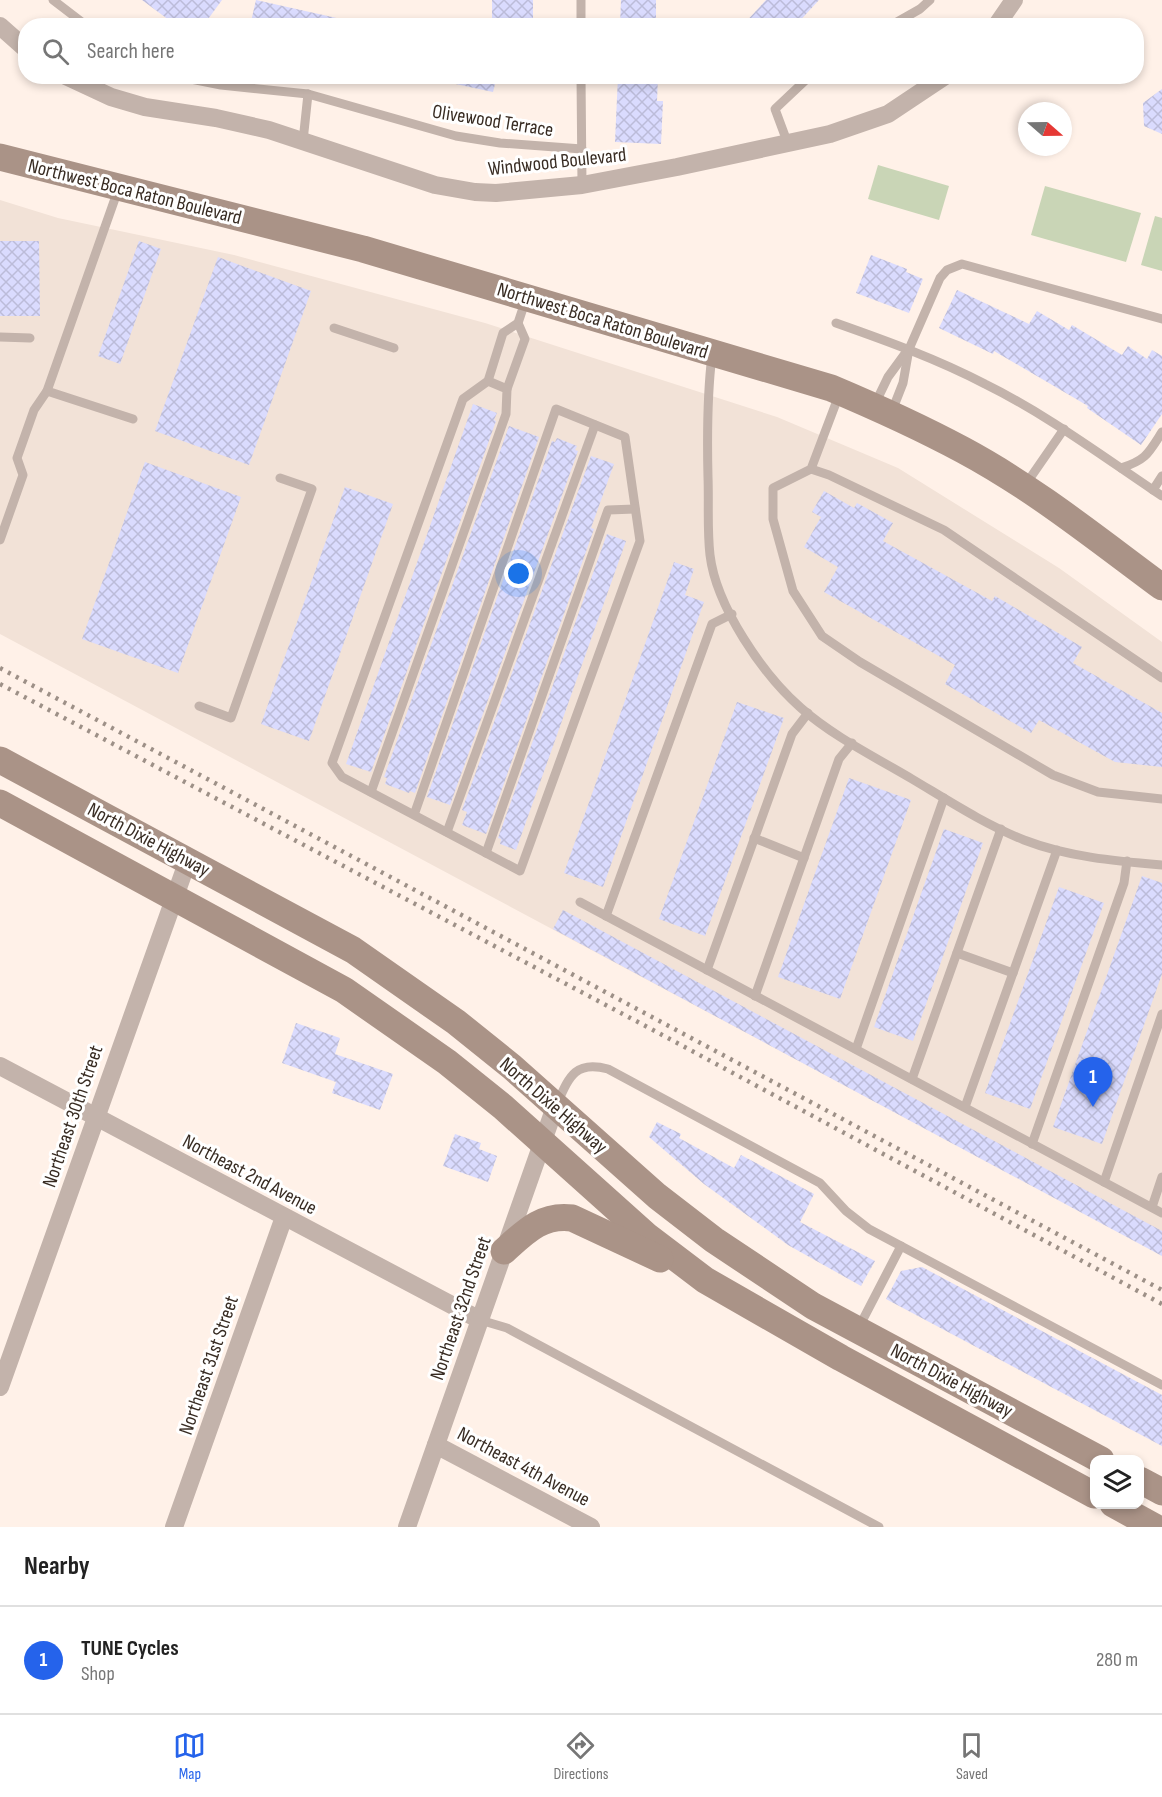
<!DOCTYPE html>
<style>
:root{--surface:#fff;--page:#f6f6f6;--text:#222;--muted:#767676;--line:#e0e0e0;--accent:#2563eb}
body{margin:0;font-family:"Sofia Sans Condensed",sans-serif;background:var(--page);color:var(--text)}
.controls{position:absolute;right:18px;bottom:18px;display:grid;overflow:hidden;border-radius:12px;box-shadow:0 3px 9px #0003}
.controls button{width:54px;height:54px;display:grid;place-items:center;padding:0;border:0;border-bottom:2px solid var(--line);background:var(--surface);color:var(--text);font:30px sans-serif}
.compass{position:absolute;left:1018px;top:102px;width:54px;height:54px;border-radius:50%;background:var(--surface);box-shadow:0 3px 9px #0003;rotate:110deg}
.you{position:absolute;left:519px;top:574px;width:21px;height:21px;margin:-15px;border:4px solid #fff;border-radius:50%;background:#1a73e8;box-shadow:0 0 0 9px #1a73e833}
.badge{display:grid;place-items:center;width:39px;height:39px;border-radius:50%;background:var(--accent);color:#fff;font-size:20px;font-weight:700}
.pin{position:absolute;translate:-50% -50px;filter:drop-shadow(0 2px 3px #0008)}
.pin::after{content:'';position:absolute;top:32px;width:21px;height:18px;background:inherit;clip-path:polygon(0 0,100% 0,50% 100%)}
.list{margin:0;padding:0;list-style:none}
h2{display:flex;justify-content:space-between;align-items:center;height:78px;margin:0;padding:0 24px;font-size:26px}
h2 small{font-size:20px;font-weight:400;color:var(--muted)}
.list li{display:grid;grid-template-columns:39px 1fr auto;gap:18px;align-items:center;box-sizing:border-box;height:108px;padding:0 24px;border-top:2px solid var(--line)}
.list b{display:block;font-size:22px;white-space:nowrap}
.list p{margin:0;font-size:20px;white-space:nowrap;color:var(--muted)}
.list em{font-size:20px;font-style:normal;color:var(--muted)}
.icon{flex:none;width:33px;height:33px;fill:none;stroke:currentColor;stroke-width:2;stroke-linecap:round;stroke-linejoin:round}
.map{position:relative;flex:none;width:1162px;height:1527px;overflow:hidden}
.search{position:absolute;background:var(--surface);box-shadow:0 3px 9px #0003;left:18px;right:18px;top:18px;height:66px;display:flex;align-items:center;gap:15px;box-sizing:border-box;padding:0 21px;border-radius:24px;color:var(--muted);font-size:22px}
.sheet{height:186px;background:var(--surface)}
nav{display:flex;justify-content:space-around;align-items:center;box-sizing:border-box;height:84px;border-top:2px solid var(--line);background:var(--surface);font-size:16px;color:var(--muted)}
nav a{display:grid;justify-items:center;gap:3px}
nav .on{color:var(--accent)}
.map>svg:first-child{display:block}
.built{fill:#f2e2d7}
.grass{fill:#c9d5b6}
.building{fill:url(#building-cross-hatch)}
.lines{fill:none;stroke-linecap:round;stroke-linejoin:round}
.lane{stroke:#c3b3ab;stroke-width:9}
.street{stroke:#c3b3ab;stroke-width:18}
.secondary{stroke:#aa9387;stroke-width:27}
.rail{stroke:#9d9087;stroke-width:4.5;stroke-dasharray:3 6;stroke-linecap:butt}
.labels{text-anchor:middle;stroke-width:6;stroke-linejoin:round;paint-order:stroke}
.street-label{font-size:20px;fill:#382c23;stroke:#fff}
</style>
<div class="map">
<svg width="1162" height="1527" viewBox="0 0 1162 1527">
<defs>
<pattern id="building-cross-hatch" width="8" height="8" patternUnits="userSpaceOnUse" patternTransform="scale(1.5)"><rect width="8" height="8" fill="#dadbfe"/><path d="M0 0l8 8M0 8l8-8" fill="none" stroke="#bcbcd9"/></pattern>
</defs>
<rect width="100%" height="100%" fill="#fff1e8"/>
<polygon class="built" points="0,200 58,218 234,255 485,323 777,417 898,468 1059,568 1162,642 1162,1255 0,634"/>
<g class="grass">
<polygon points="878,165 949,186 939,220 868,199"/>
<polygon points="1045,186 1141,213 1126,262 1031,235"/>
<polygon points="1155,216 1162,218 1162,271 1141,265"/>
</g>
<g class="building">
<polygon points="142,0 222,0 203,26 177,26"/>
<polygon points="256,0 341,19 340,26 250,26"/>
<polygon points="492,0 533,0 533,20 492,19"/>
<polygon points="621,0 656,0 656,26 620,26"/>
<polygon points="766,0 819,0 795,26 742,26"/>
<polygon points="452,76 497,76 493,92 451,83"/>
<polygon points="618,76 658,76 657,101 663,101 661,144 615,142"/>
<polygon points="1162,89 1162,134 1144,126 1143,103"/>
<polygon points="0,241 39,241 40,316 0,316"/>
<polygon points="139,241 161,249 120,364 98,356"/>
<polygon points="871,255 907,269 906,272 923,279 909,313 856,293"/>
<polygon points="218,257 311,291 249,465 155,431"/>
<polygon points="957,290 1029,324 1037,311 1069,330 1072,325 1122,355 1128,346 1147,359 1152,350 1162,356 1162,414 1141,445 1087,408 1088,406 994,351 993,354 939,328"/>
<polygon points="473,404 497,413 494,420 496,421 371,772 346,764"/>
<polygon points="509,426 539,437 415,793 410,791 409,793 385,784 387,778 384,777"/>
<polygon points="557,438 577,446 575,450 578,451 450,805 427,797 552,441 555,442"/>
<polygon points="591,456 614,464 591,528 594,529 486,834 462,825 467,812 462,810"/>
<polygon points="145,462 241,497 178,673 82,639"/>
<polygon points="345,487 393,504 309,741 261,724"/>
<polygon points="824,491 854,508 857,503 893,523 883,541 992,601 995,596 1082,647 1073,663 1162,713 1162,767 1115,762 1039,720 1031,733 945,684 955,665 824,592 838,567 804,547 821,517 812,512"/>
<polygon points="607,534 626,541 516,850 500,844 501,839 498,838"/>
<polygon points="674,562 694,569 685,595 704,602 603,887 564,873"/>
<polygon points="737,702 784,718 705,936 659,919"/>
<polygon points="849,778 911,800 840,999 778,977"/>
<polygon points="944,829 983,843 913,1041 874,1027"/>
<polygon points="1142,876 1162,883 1162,974 1102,1144 1053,1127"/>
<polygon points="1059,887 1104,903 1030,1109 985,1093"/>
<polygon points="563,910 1162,1231 1162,1256 553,929"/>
<polygon points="296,1023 340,1038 335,1054 393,1074 380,1110 332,1093 336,1082 282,1063"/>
<polygon points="657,1122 681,1134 679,1138 734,1168 741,1155 814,1194 800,1222 875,1261 861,1286 788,1245 704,1184 649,1137"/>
<polygon points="455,1134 481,1143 479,1149 497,1156 488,1182 443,1166"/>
<polygon points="922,1267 1162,1395 1162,1446 886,1299 901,1271"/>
</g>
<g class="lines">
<g class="lane">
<polyline points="53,0 87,26"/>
<polyline points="581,0 581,26"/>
<polyline points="890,26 920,9 930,0"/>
<polyline points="176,76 221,85 308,94 456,136 500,143 582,149"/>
<polyline points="581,76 582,185"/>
<polyline points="303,141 308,94"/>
<polyline points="788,144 775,109 810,76"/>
<polyline points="118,190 47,391 133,419"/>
<path d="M836,323C887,341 937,359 985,384C1044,413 1098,453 1153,490"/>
<polyline points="334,328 394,348"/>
<polyline points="0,337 30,338"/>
<path d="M712,355C707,396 707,436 708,477C709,503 707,529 710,555C716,606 763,675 801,708C834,737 875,757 912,779C949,801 984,824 1024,840C1068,857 1115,861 1162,865"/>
<polyline points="507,389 525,339 518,323"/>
<polyline points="839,395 811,469 773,488 773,519 793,591 822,636 860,662 1053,775 1098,792 1162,799"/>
<polyline points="874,406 888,377 907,351"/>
<polyline points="892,411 903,383 909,349 940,278 947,270 962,264 1162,319"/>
<path d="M1121,468C1146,460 1148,454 1162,432"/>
<polyline points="811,469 829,475 944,530 1162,678"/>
<polyline points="1162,476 1153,490 1162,496"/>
<polyline points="1026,484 1064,429"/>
<polyline points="0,540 23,475 17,458 34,410 47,391"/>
<polyline points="199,706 231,718 312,489 280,478"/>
<polyline points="371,792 506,414 507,389 488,381"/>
<polyline points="414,815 556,409 625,437 640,541 520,871 342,777 332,763 463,399 488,381 503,333 518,323 526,299"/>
<polyline points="447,832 595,425"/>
<polyline points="754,838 804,858"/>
<polyline points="486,853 608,510 635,509"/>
<polyline points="580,902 1162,1213"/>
<polyline points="606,916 712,624 732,614"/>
<polyline points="957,953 1013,973"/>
<polyline points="707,970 792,734 808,713"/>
<polyline points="755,996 839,759 852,743"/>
<polyline points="856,1049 944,798"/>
<polyline points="912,1079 1001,829"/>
<path d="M557,1104C569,1077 575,1060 608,1069L820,1183L846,1211L869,1229L1162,1385"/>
<polyline points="965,1107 1057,850"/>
<polyline points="1032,1144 1124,883 1127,861"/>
<polyline points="1104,1182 1162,1014"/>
<polyline points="1152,1207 1162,1177"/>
<polyline points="480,1320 507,1328 879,1527"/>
<polyline points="858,1329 901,1246"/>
</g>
<g class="street">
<polyline points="0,26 26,49"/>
<polyline points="996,26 1014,0"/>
<polyline points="66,76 111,97 145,107 216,118 269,130 435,185 475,192 496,193 582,185 677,167 830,134 888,114 945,76"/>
<polyline points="0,1066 480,1320"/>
<polyline points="0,1387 188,860"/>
<polyline points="436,1445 591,1527"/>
<polyline points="174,1527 284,1217"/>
<polyline points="407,1527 556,1104"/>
</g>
<g class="secondary">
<path d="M0,157L363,249L831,388C876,407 920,427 963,450C1034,488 1097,539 1162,587"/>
<polyline points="0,760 353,950 456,1022 512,1067 657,1196 714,1240 813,1306 1101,1460"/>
<polyline points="0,803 344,990 447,1062 503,1107 647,1236 705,1280 841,1358 1094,1495"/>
<path d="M504,1251C525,1232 542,1214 572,1218L660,1259"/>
<polyline points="1140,1480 1162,1492"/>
<polyline points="1113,1504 1155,1527"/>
</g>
<g class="rail">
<polyline points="0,668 1162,1290"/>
<polyline points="0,684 653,1030 1162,1304"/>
</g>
</g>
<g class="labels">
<g class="street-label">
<text transform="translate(493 120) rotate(9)" y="7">Olivewood Terrace</text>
<text transform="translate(557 161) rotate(-6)" y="7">Windwood Boulevard</text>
<text transform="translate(135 191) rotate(14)" y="7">Northwest Boca Raton Boulevard</text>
<text transform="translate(603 320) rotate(17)" y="7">Northwest Boca Raton Boulevard</text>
<text transform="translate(149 839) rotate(28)" y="7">North Dixie Highway</text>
<text transform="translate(554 1105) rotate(41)" y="7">North Dixie Highway</text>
<text transform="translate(72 1116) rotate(-71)" y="7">Northeast 30th Street</text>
<text transform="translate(250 1174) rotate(28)" y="7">Northeast 2nd Avenue</text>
<text transform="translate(460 1308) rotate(-71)" y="7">Northeast 32nd Street</text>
<text transform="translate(208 1365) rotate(-71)" y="7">Northeast 31st Street</text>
<text transform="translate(952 1380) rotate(28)" y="7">North Dixie Highway</text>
<text transform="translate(524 1466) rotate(28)" y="7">Northeast 4th Avenue</text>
</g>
</g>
</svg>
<div class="controls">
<button><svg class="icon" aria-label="layers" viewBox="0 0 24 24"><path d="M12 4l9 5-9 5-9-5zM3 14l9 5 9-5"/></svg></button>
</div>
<svg class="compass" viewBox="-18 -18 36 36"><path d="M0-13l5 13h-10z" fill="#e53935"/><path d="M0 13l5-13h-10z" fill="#767676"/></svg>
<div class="you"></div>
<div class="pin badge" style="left:1093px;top:1107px">1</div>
<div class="search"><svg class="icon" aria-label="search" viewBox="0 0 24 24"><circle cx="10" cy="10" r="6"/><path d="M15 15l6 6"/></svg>Search here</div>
</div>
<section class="sheet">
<h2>Nearby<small></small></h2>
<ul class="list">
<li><span class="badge">1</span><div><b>TUNE Cycles</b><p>Shop</p></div><em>280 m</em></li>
</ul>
</section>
<nav>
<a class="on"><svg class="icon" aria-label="map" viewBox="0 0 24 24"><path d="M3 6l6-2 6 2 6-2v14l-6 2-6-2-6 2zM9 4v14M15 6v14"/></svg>Map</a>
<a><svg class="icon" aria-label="directions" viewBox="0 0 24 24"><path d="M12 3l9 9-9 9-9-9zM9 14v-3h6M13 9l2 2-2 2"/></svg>Directions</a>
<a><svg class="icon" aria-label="saved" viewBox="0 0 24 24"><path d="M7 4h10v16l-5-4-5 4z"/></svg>Saved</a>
</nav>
